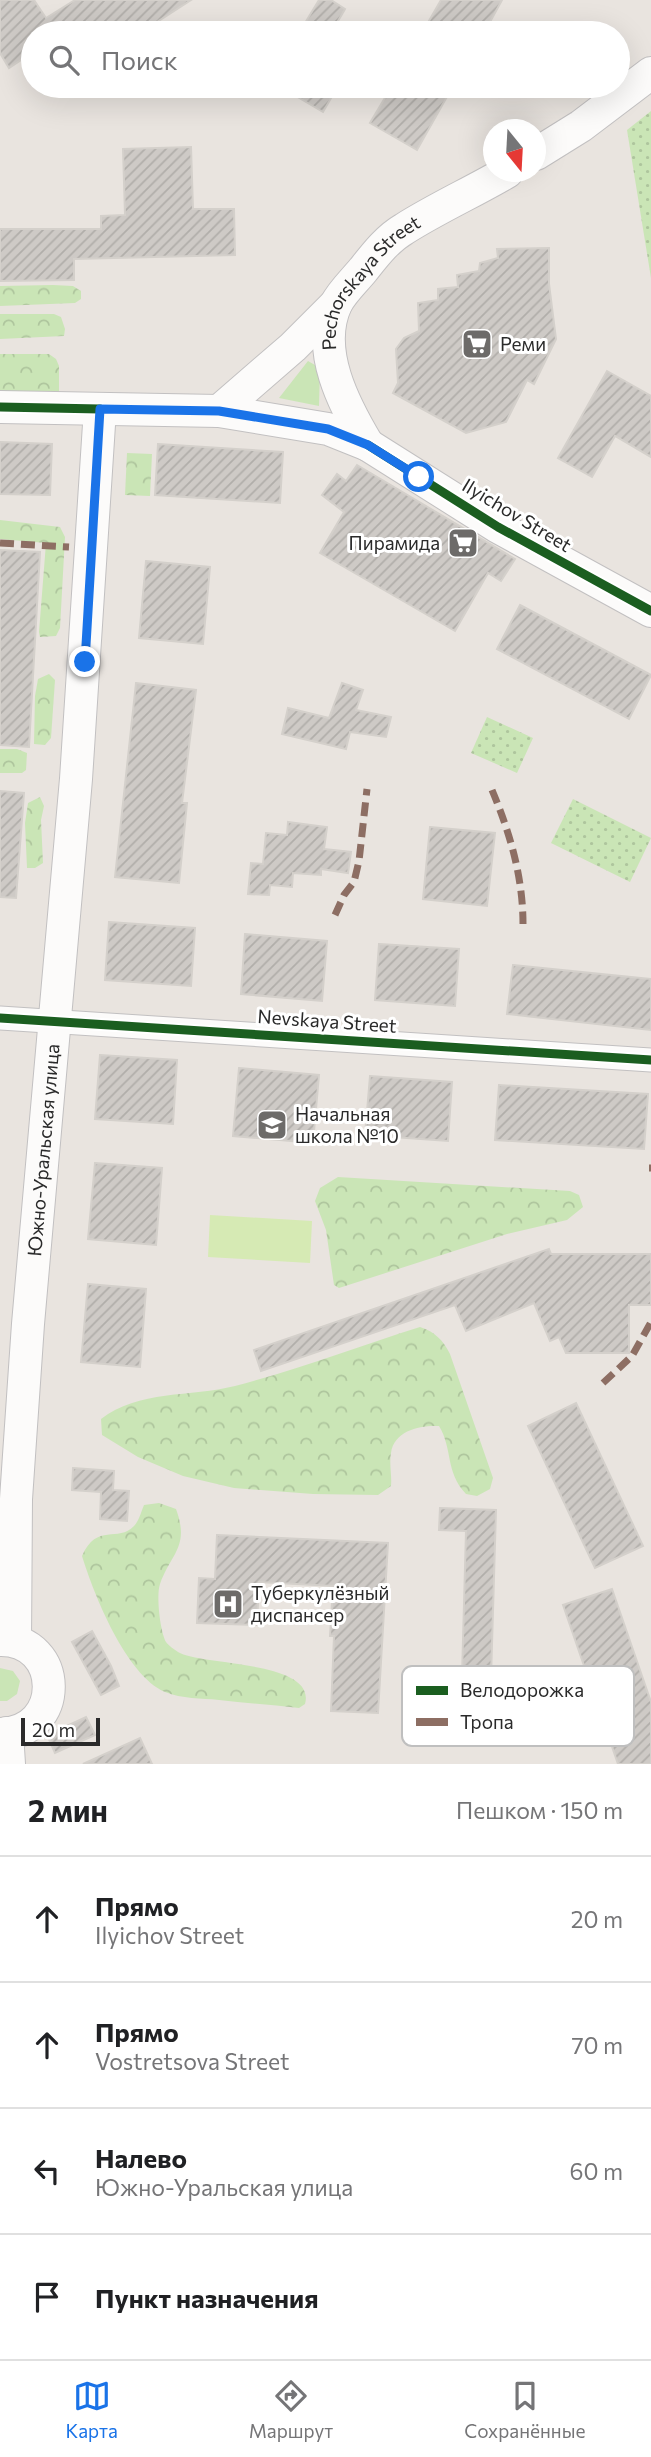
<!DOCTYPE html>
<html lang="ru">
<meta charset="utf-8">
<style>
:root{--surface:#fff;--page:#f2f2f2;--text:#202124;--muted:#757577;--line:#e0e0e0;--accent:#1a73e8}
body{margin:0;font-family:Commissioner,sans-serif;background:var(--page);color:var(--text)}
.compass{position:absolute;left:483px;top:119px;width:63px;height:63px;border-radius:50%;background:var(--surface);box-shadow:0 7px 28px #0002;rotate:162deg}
.scale{position:absolute;left:21px;bottom:18px;width:79px;box-sizing:border-box;padding-left:7px;border:4px solid #2a2a2a;border-top:0;font-size:19px;line-height:24px;white-space:nowrap;color:#2a2a2a;-webkit-text-stroke:5px #fff;paint-order:stroke}
.stop{position:absolute;width:21px;height:21px;margin:-16px;border:5px solid #1a73e8;border-radius:50%;background:#fff}
.stop.end{background:#1a73e8;border-color:#fff;box-shadow:0 2px 7px #0008}
.list{margin:0;padding:0;list-style:none}
h2{display:flex;justify-content:space-between;align-items:center;height:91px;margin:0;padding:0 28px;font-size:30px}
h2 small{font-size:23px;font-weight:400;color:var(--muted)}
.list li{display:grid;grid-template-columns:46px 1fr auto;gap:21px;align-items:center;box-sizing:border-box;height:126px;padding:0 28px;border-top:2px solid var(--line)}
.list b{display:block;font-size:26px;white-space:nowrap}
.list p{margin:0;font-size:23px;white-space:nowrap;color:var(--muted)}
.list em{font-size:23px;font-style:normal;color:var(--muted)}
.icon{flex:none;width:38px;height:38px;fill:none;stroke:currentColor;stroke-width:2;stroke-linecap:round;stroke-linejoin:round}
.map{position:relative;flex:none;width:651px;height:1764px;overflow:hidden}
.search{position:absolute;background:var(--surface);box-shadow:0 7px 28px #0002;left:21px;right:21px;top:21px;height:77px;display:flex;align-items:center;gap:18px;box-sizing:border-box;padding:0 24px;border-radius:38px;color:var(--muted);font-size:26px}
.sheet{height:595px;background:var(--surface)}
nav{display:flex;justify-content:space-around;align-items:center;box-sizing:border-box;height:98px;border-top:2px solid var(--line);background:var(--surface);font-size:19px;color:var(--muted)}
nav a{display:grid;justify-items:center;gap:4px}
nav .on{color:var(--accent)}
.map>svg:first-child{display:block}
.grass{fill:#cae5b6}
.forest{fill:url(#forest-crowns)}
.park{fill:url(#park-dots)}
.pitch{fill:#d6eab4}
.building{fill:url(#building-hatch);stroke:#d4d0cb;stroke-width:2}
.lines{fill:none;stroke-linecap:round;stroke-linejoin:round}
.street-casing{stroke:#c2c0c1;stroke-width:25}
.secondary-casing{stroke:#c2c0c1;stroke-width:34}
.street{stroke:#fcfbfa;stroke-width:23}
.secondary{stroke:#fcfbfa;stroke-width:32}
.quiet{stroke:#8d6e63;stroke-width:7;stroke-dasharray:14 7;stroke-linecap:butt}
.cycleway-casing{stroke:#fff;stroke-width:13}
.cycleway{stroke:#1b5e20;stroke-width:9}
.route{stroke:#1a73e8;stroke-width:9}
.labels{text-anchor:middle;stroke-width:6;stroke-linejoin:round;paint-order:stroke}
.street-label{font-size:19px;fill:#2a2a2a;stroke:#fff}
.poi-label{font-size:19px;fill:#2a2a2a;stroke:#fff;text-anchor:start}
.key{fill:#fff;stroke:#bfbfbf;stroke-width:2}
.key-label{font-size:19px;fill:#2a2a2a}
</style>
<div class="map">
<svg width="651" height="1764" viewBox="0 0 651 1764">
<defs>
<pattern id="forest-crowns" width="20" height="18" patternUnits="userSpaceOnUse" patternTransform="scale(1.75)"><rect width="20" height="18" fill="#cae5b6"/><path d="M2 6a3 3 0 1 1 6 0M12 15a3 3 0 1 1 6 0" fill="none" stroke="#aec59d"/></pattern>
<pattern id="park-dots" width="8" height="8" patternUnits="userSpaceOnUse" patternTransform="scale(1.75)"><rect width="8" height="8" fill="#cae5b6"/><path d="M2 2h.1M6 6h.1" fill="none" stroke="#aec59d" stroke-width="1.8" stroke-linecap="round"/></pattern>
<pattern id="building-hatch" width="6" height="6" patternUnits="userSpaceOnUse" patternTransform="scale(1.75)"><rect width="6" height="6" fill="#cecac6"/><path d="M-1 1l2-2M0 6l6-6M5 7l2-2" fill="none" stroke="#b1aeaa"/></pattern>
</defs>
<rect width="100%" height="100%" fill="#e9e4df"/>
<g class="grass">
<polygon points="308,361 320,368 319,406 279,398"/>
<polygon points="0,1668 13,1671 20,1681 17,1694 7,1701 0,1701"/>
</g>
<g class="forest">
<polygon points="53,285 73,286 81,291 81,299 75,303 0,306 0,286"/>
<polygon points="0,314 54,314 61,317 65,329 64,336 0,339"/>
<polygon points="0,354 49,354 56,359 59,366 59,392 55,397 0,399"/>
<polygon points="127,453 152,454 150,496 125,495"/>
<polygon points="0,520 60,527 65,537 60,628 56,636 40,637 39,632 46,543 0,539"/>
<polygon points="49,674 55,680 51,738 45,745 34,744 35,696 38,679"/>
<polygon points="0,749 17,749 27,753 26,770 22,773 0,773"/>
<polygon points="40,797 44,806 41,820 43,863 35,868 27,868 25,823 28,803"/>
<polygon points="338,1177 570,1191 579,1195 583,1207 567,1220 507,1234 339,1288 334,1285 326,1230 315,1201 320,1188"/>
<path d="M420,1327C435,1332 443,1340 450,1354L493,1478L490,1489L477,1496L466,1494C445,1472 453,1449 439,1426C421,1425 394,1430 391,1453C389,1464 392,1475 391,1486L378,1495L313,1494L234,1488L183,1476L138,1457L102,1435L101,1419C138,1390 191,1397 235,1386C297,1370 359,1346 420,1327Z"/>
<path d="M159,1503L176,1509C190,1547 171,1553 160,1584C156,1595 160,1631 166,1642C168,1645 175,1650 178,1652C201,1666 317,1660 305,1704L299,1708C272,1705 245,1703 219,1700C201,1698 182,1699 165,1692C126,1675 94,1595 82,1556C97,1522 118,1543 134,1526C139,1521 141,1512 144,1505Z"/>
</g>
<g class="park">
<polygon points="651,111 651,278 627,130"/>
<polygon points="487,717 533,738 517,773 471,753"/>
<polygon points="573,799 651,838 630,882 551,843"/>
</g>
<polygon class="pitch" points="210,1215 312,1221 310,1263 208,1257"/>
<g class="building">
<polygon points="0,0 34,0 46,18 75,0 191,0 140,33 33,33 33,52 9,68 0,53"/>
<polygon points="319,0 331,0 345,9 331,33 299,33"/>
<polygon points="441,0 502,0 484,33 422,33"/>
<polygon points="279,86 338,86 323,112"/>
<polygon points="392,86 453,86 417,150 370,123"/>
<polygon points="191,147 193,209 234,209 235,255 74,259 74,280 0,281 0,229 101,229 101,216 125,215 123,149"/>
<polygon points="549,248 549,284 556,339 534,384 527,380 506,422 466,433 393,393 398,383 396,349 404,338 419,331 418,303 438,300 438,289 458,287 457,275 479,271 480,263 498,258 497,249"/>
<polygon points="607,371 651,396 651,457 615,436 592,477 558,458"/>
<polygon points="0,442 52,444 50,495 0,494"/>
<polygon points="158,444 283,452 280,503 155,495"/>
<polygon points="357,465 515,559 501,581 488,573 455,631 320,553 344,512 322,495 337,474 346,481"/>
<polygon points="0,550 40,552 29,747 0,745"/>
<polygon points="146,561 210,567 203,644 139,638"/>
<polygon points="520,605 651,675 629,719 497,649"/>
<polygon points="136,683 196,690 182,803 187,803 179,883 115,877"/>
<polygon points="342,683 363,690 356,710 391,717 386,737 350,732 346,749 282,734 288,708 329,718"/>
<polygon points="0,791 24,793 16,898 0,897"/>
<polygon points="288,822 327,827 324,849 351,852 348,873 321,869 321,875 293,873 292,887 270,885 269,895 248,894 251,863 263,864 266,833 287,835"/>
<polygon points="430,827 495,833 487,906 423,899"/>
<polygon points="109,922 195,928 191,986 105,980"/>
<polygon points="245,934 327,941 322,1001 241,994"/>
<polygon points="379,944 459,949 455,1006 375,1000"/>
<polygon points="513,965 651,979 651,1030 507,1014"/>
<polygon points="100,1055 177,1060 173,1124 95,1119"/>
<polygon points="239,1068 319,1075 313,1143 233,1136"/>
<polygon points="370,1076 452,1082 448,1141 365,1135"/>
<polygon points="499,1085 648,1094 644,1149 495,1140"/>
<polygon points="95,1163 162,1168 156,1245 88,1239"/>
<polygon points="549,1249 551,1254 651,1254 651,1305 629,1305 629,1353 566,1353 559,1337 550,1341 534,1303 466,1331 455,1305 261,1371 254,1350"/>
<polygon points="88,1284 146,1289 140,1367 81,1362"/>
<polygon points="576,1403 643,1546 595,1568 528,1426"/>
<polygon points="73,1468 114,1471 113,1490 129,1491 127,1521 100,1519 101,1492 72,1490"/>
<polygon points="440,1508 496,1510 491,1678 506,1678 504,1712 446,1709 447,1676 462,1676 466,1531 439,1530"/>
<polygon points="217,1535 388,1543 378,1713 331,1711 334,1636 330,1636 333,1586 259,1582 257,1625 197,1623 199,1578 215,1579"/>
<polygon points="612,1589 651,1702 651,1764 618,1764 563,1605"/>
<polygon points="92,1631 111,1666 119,1686 101,1695 72,1642"/>
<polygon points="86,1717 95,1735 55,1753 47,1735"/>
<polygon points="140,1738 152,1764 83,1764"/>
</g>
<g class="lines">
<g class="street-casing">
<polyline id="street" points="0,1018 651,1060"/>
</g>
<g class="secondary-casing">
<g id="secondary">
<polyline points="536,154 581,126 651,73"/>
<polyline points="0,407 219,411 328,429 368,445 498,527 651,611"/>
<polyline points="219,411 293,347 336,304"/>
<path id="s1" d="M368,445C344,405 315,350 336,304C342,292 354,281 363,270C375,255 387,239 404,229C437,208 473,192 507,172"/>
<path d="M0,1640C64,1639 66,1733 0,1734"/>
<path id="s2" d="M15,1641L16,1499L28,1324L76,779L100,409"/>
<polyline points="7,1733 9,1764"/>
</g>
</g>
<use href="#street" class="street"/>
<use href="#secondary" class="secondary"/>
<g class="quiet">
<polyline points="0,543 69,547"/>
<path d="M492,790C510,833 523,877 523,924"/>
<polyline points="335,915 344,895 354,882 359,861 367,789"/>
<polyline points="649,1168 651,1168"/>
<polyline points="603,1383 632,1356 651,1322"/>
</g>
<g class="cycleway-casing">
<g id="cycleway">
<polyline points="0,407 100,409"/>
<polyline points="368,445 498,527 651,611"/>
<polyline points="0,1018 651,1060"/>
</g>
</g>
<use href="#cycleway" class="cycleway"/>
</g>
<g class="lines">
<polyline class="route" points="85,662 100,409 219,411 328,429 368,445 419,477"/>
</g>
<defs>
<g id="supermarket-square" transform="scale(1.575)"><rect x="-9" y="-9" width="18" height="18" rx="4" fill="#6d6b69" stroke="#fff"/><path d="M-6-5.5h2.5l.6 2H6L4.5 2H-2.5L-4.4-4H-6ZM-1.5 3.2a1.3 1.3 0 1 0 .1 0ZM3 3.2a1.3 1.3 0 1 0 .1 0Z" fill="#fff"/></g>
<g id="school-square" transform="scale(1.575)"><rect x="-9" y="-9" width="18" height="18" rx="4" fill="#6d6b69" stroke="#fff"/><path d="M0-5L7-2L0 1L-7-2ZM-4 1L0 2.5L4 1V4Q0 6-4 4Z" fill="#fff"/></g>
<g id="hospital-square" transform="scale(1.575)"><rect x="-9" y="-9" width="18" height="18" rx="4" fill="#6d6b69" stroke="#fff"/><path d="M-5-5h3v3.5h4V-5h3V5h-3V1.5h-4V5h-3Z" fill="#fff"/></g>
</defs>
<g fill-rule="evenodd">
<use href="#supermarket-square" x="477" y="344"/>
<use href="#supermarket-square" x="463" y="543"/>
<use href="#school-square" x="272" y="1125"/>
<use href="#hospital-square" x="228" y="1604"/>
</g>
<g class="labels">
<g class="street-label">
<text dy="7" stroke="none"><textPath href="#s1" startOffset="186">Pechorskaya Street</textPath></text>
<text transform="translate(517 515) rotate(31)" y="7">Ilyichov Street</text>
<text transform="translate(327 1021) rotate(4)" y="7">Nevskaya Street</text>
<text dy="7" stroke="none"><textPath href="#s2" startOffset="492">Южно-Уральская улица</textPath></text>
</g>
<g class="poi-label">
<text x="500" y="351">Реми</text>
<text x="440" y="550" text-anchor="end">Пирамида</text>
<text x="295" y="1121">Начальная<tspan x="295" dy="22">школа №10</tspan></text>
<text x="251" y="1600">Туберкулёзный<tspan x="251" dy="22">диспансер</tspan></text>
</g>
</g>
<rect x="402" y="1666" width="232" height="80" rx="10" class="key"/>
<rect x="416" y="1686" width="32" height="9" fill="#1b5e20"/>
<rect x="416" y="1718" width="32" height="8" fill="#8d6e63"/>
<g class="key-label">
<text x="460" y="1697">Велодорожка</text>
<text x="460" y="1729">Тропа</text>
</g>
</svg>
<svg class="compass" viewBox="-18 -18 36 36"><path d="M0-13l5 13h-10z" fill="#e53935"/><path d="M0 13l5-13h-10z" fill="#757577"/></svg>
<div class="scale">20 m</div>
<div class="stop" style="left:419px;top:477px"></div>
<div class="stop end" style="left:85px;top:662px"></div>
<div class="search"><svg class="icon" aria-label="search" viewBox="0 0 24 24"><circle cx="10" cy="10" r="6"/><path d="M15 15l6 6"/></svg>Поиск</div>
</div>
<section class="sheet">
<h2>2 мин<small>Пешком · 150 m</small></h2>
<ul class="list">
<li><svg class="icon" aria-label="ahead" viewBox="0 0 24 24"><path d="M12 20V5M6 11l6-6 6 6"/></svg><div><b>Прямо</b><p>Ilyichov Street</p></div><em>20 m</em></li>
<li><svg class="icon" aria-label="ahead" viewBox="0 0 24 24"><path d="M12 20V5M6 11l6-6 6 6"/></svg><div><b>Прямо</b><p>Vostretsova Street</p></div><em>70 m</em></li>
<li><svg class="icon" aria-label="left" viewBox="0 0 24 24"><path d="M17 20v-9H6M10 6l-5 5 5 5"/></svg><div><b>Налево</b><p>Южно-Уральская улица</p></div><em>60 m</em></li>
<li><svg class="icon" aria-label="arrive" viewBox="0 0 24 24"><path d="M6 21V4h12l-3 4 3 4H6"/></svg><div><b>Пункт назначения</b></div></li>
</ul>
</section>
<nav>
<a class="on"><svg class="icon" aria-label="map" viewBox="0 0 24 24"><path d="M3 6l6-2 6 2 6-2v14l-6 2-6-2-6 2zM9 4v14M15 6v14"/></svg>Карта</a>
<a><svg class="icon" aria-label="directions" viewBox="0 0 24 24"><path d="M12 3l9 9-9 9-9-9zM9 14v-3h6M13 9l2 2-2 2"/></svg>Маршрут</a>
<a><svg class="icon" aria-label="saved" viewBox="0 0 24 24"><path d="M7 4h10v16l-5-4-5 4z"/></svg>Сохранённые</a>
</nav>
